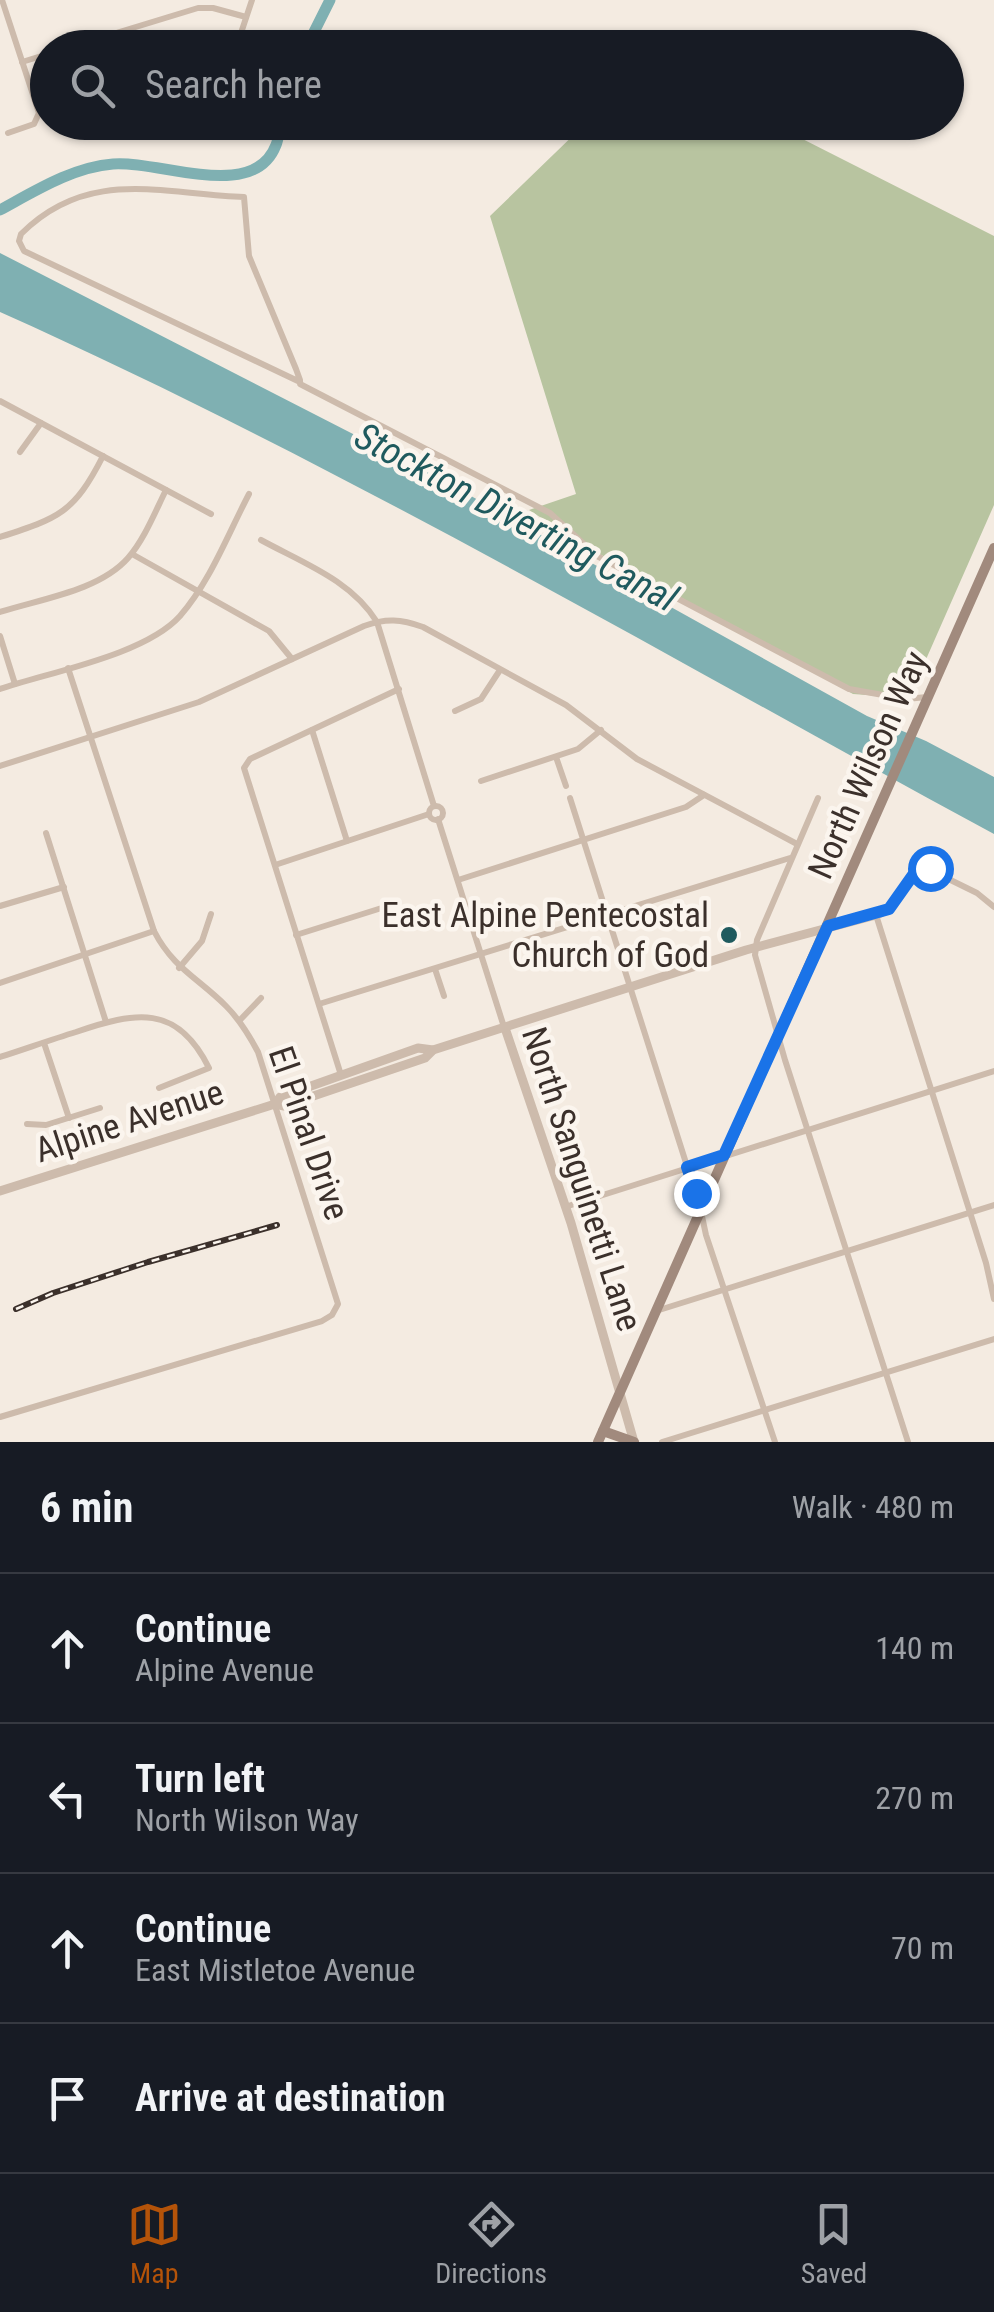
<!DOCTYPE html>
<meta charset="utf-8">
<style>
:root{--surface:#171b24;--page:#242831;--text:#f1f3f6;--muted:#9ea1a6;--line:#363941;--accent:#b45309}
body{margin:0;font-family:"Roboto Condensed",sans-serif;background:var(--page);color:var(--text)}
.stop{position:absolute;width:30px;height:30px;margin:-22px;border:8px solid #1a73e8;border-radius:50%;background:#fff}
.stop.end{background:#1a73e8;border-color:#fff;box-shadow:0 2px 10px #0008}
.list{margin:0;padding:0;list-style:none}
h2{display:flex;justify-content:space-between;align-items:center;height:130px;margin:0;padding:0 40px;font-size:42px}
h2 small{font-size:32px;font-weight:400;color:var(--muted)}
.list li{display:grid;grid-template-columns:65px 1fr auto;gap:30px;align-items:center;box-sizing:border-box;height:150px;padding:0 40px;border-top:2px solid var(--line)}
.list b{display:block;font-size:38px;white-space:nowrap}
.list p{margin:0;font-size:32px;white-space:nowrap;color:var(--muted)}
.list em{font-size:32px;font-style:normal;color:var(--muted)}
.icon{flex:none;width:55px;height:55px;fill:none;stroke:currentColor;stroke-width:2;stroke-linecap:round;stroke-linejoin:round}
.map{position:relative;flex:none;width:994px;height:1442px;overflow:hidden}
.search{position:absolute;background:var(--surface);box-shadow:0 2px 8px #0004;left:30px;right:30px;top:30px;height:110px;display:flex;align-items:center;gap:25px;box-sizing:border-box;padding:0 35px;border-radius:55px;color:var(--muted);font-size:38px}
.sheet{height:730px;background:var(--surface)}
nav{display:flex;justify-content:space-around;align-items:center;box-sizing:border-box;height:140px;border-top:2px solid var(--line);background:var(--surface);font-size:28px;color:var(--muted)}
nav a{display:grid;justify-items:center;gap:5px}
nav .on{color:var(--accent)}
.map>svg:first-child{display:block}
.green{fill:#b8c4a0}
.water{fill:#7fb0b2}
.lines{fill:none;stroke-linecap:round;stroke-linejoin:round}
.river{stroke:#7fb0b2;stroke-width:11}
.minor{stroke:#cdbbac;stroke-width:6}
.tertiary{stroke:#cdbbac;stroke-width:9}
.secondary{stroke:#a18a7d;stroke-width:10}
.rail-casing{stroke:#3b302b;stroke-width:6}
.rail{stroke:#fbf5ee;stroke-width:2.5;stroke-dasharray:8;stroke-linecap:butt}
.route{stroke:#1a73e8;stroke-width:12}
.poi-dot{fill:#1f5a5e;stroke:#fbf5ee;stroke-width:4}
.labels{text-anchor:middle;stroke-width:9;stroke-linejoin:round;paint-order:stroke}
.street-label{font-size:35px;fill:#3b302b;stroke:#fbf5ee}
.poi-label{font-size:35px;fill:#3b302b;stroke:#fbf5ee;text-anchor:end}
.water-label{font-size:38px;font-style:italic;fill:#1f5a5e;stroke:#fbf5ee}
</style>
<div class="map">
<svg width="994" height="1442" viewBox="0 0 994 1442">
<rect width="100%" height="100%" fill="#f4ebe1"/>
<polygon class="green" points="769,122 994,236 994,505 909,698 853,694 585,546 529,510 576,494 490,216 586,123"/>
<path class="water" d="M0,253L435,476L867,716L926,741L994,777V834C665,656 342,465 0,312Z"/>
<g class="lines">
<g class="river">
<polyline points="306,48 330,0"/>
<path d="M0,210C35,191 73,167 113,164C160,160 254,203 276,145C279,138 279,129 281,122"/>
</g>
<g class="minor">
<polyline points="2,0 39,113 34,124 8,133"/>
<polyline points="67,48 198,8 213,8 246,17"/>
<polyline points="236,48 252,0"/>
<polyline points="22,62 48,54"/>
<path d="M300,382L24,251L19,241L21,234C88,167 161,194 244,197L249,256L296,369L300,380V384L550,513L597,556L849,689L906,699L927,697"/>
<polyline points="0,401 211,514"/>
<polyline points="20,452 41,423"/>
<path d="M0,537C59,518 74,513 103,456"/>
<path d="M261,540C303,563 351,580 377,622L434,806"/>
<polyline points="132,554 269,631 292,659"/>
<path d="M0,612C40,599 99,591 128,558C144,540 155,512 166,490"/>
<polyline points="0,636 15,684"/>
<path d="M0,689C50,672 145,655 180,616C210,582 228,534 249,494"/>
<polyline points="455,711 481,699 500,670"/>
<polyline points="312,730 347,841"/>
<polyline points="556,757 566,786"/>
<path d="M0,766L199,702L364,626C386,618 401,619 423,627L566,705L637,759L797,844"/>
<polyline points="481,781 578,749 601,730"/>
<polyline points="570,798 700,1207 706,1235 775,1442"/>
<polyline points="818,798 757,940 755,955 785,1060 908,1442"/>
<circle cx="436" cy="813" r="7"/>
<polyline points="438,819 504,1027"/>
<polyline points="46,833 106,1022"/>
<polyline points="275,865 429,814"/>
<polyline points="922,866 977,893 994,907"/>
<polyline points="458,880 686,807 704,795"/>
<polyline points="0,906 64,887"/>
<polyline points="876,915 986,1263 994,1299"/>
<polyline points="296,935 388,906"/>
<polyline points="179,968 202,941 211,914"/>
<polyline points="435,969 444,996"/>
<polyline points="0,983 154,931"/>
<polyline points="319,1004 790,858"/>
<polyline points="240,1020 261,998"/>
<polyline points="44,1043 69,1118"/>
<path d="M0,1057C25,1049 50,1040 76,1032C135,1012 177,1003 209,1068L159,1088"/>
<polyline points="341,1075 244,768 250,759 399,689"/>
<polyline points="27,1124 46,1125 100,1108"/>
<polyline points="565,1207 994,1071"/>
<polyline points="656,1311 994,1205"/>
<path d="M0,1417L322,1321L332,1315L338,1304L258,1052C249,1035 240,1020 226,1006C198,978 173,968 154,931L68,668"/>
<polyline points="662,1442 994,1339"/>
</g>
<g class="tertiary">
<polyline points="505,1028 571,1223 634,1442"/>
<polyline points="275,1104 280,1097 418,1048 433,1050"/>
<path d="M0,1191L275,1104L284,1106L425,1058L433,1050L746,950L876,915C901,906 902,881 922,866"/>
</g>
<g class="secondary">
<polyline points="603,1431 634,1442"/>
<polyline points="598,1442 994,548"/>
</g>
<g class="rail-casing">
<polyline id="rail" points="16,1309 53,1293 148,1262 277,1225"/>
</g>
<use href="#rail" class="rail"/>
</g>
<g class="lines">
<polyline class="route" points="696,1193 687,1167 724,1155 828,926 889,909 918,868 930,868"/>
</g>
<circle class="poi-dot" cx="729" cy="935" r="10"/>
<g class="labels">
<g class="street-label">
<text transform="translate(868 765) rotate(-66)" y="12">North Wilson Way</text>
<text transform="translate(129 1121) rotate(-18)" y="12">Alpine Avenue</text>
<text transform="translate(309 1133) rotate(71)" y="12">El Pinal Drive</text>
<text transform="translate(582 1179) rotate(72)" y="12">North Sanguinetti Lane</text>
</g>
<g class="poi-label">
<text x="709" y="927">East Alpine Pentecostal<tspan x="709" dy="40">Church of God</tspan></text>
</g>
<g class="water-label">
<text transform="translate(516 517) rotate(28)" y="13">Stockton Diverting Canal</text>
</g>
</g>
</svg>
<div class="stop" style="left:930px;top:868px"></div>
<div class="stop end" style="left:696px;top:1193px"></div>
<div class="search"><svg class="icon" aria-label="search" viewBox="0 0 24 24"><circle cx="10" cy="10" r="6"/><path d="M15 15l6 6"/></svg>Search here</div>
</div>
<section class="sheet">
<h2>6 min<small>Walk · 480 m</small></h2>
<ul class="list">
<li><svg class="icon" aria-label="ahead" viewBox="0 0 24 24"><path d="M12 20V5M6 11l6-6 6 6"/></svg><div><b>Continue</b><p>Alpine Avenue</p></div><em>140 m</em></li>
<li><svg class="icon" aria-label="left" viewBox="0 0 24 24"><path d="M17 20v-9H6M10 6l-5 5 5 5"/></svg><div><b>Turn left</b><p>North Wilson Way</p></div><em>270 m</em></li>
<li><svg class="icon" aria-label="ahead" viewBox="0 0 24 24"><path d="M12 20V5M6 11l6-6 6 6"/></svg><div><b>Continue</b><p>East Mistletoe Avenue</p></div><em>70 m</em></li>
<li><svg class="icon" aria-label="arrive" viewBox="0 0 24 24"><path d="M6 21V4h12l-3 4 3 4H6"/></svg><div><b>Arrive at destination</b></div></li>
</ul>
</section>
<nav>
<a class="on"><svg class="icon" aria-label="map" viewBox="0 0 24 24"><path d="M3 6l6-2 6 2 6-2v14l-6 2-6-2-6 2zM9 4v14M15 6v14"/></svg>Map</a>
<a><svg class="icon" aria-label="directions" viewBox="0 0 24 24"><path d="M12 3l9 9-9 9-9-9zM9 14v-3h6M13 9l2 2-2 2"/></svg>Directions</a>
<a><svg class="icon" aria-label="saved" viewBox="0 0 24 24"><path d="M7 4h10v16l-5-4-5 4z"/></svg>Saved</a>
</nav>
